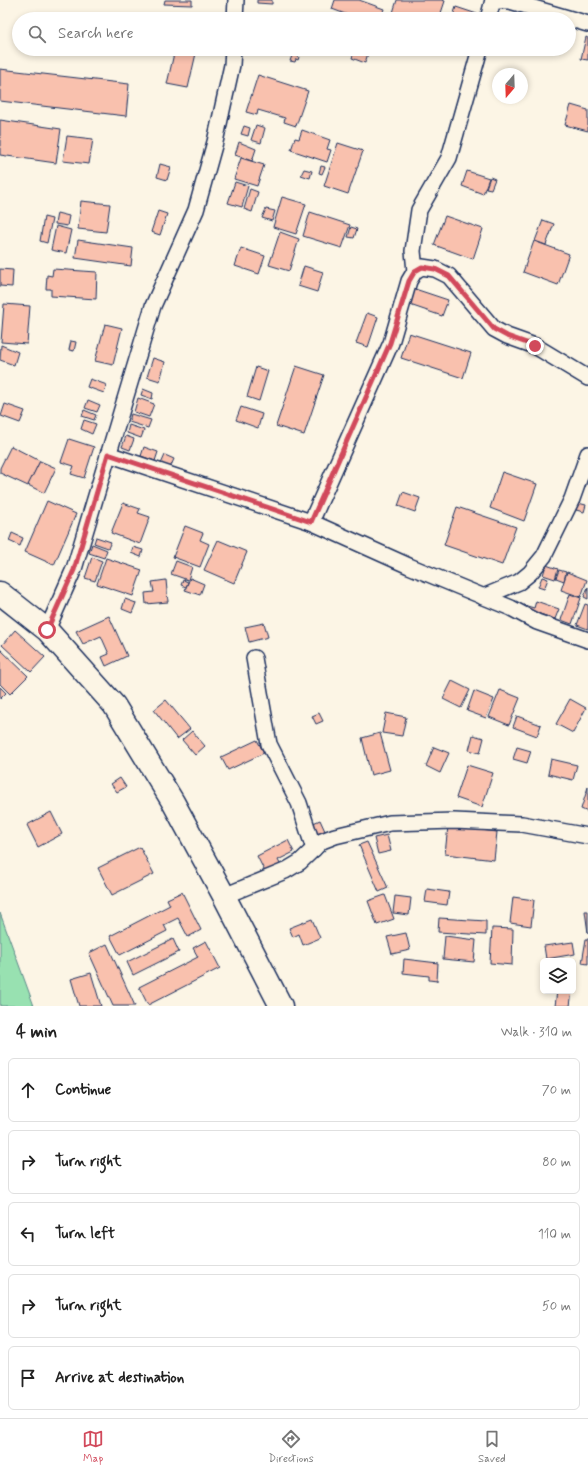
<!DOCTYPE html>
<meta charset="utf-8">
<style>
:root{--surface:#fff;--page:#f2f2f2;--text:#222;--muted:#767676;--line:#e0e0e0;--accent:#d1495b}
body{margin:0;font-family:Mynerve,sans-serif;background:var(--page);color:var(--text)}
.controls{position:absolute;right:12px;bottom:12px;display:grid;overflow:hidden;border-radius:6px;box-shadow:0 2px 6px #0003}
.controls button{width:36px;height:36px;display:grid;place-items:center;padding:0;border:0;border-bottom:1px solid var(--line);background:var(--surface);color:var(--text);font:20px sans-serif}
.compass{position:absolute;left:492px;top:68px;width:36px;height:36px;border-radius:50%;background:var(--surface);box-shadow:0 2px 6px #0003;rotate:199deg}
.stop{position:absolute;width:12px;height:12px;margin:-9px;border:3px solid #d1495b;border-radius:50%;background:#fff}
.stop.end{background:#d1495b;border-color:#fff;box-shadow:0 1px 4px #0008}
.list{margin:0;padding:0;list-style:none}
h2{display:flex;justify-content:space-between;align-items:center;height:52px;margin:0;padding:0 16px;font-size:17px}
h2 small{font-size:13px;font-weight:400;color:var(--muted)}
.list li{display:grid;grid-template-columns:26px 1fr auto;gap:12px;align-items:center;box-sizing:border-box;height:64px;margin:0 8px 8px;padding:0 8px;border:1px solid var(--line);border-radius:6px}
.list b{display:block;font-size:15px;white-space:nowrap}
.list em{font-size:13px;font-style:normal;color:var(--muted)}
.icon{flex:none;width:22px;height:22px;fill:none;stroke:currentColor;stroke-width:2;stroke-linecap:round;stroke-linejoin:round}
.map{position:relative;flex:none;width:588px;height:1006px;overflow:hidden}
.search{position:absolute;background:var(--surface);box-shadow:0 2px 6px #0003;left:12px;right:12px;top:12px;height:44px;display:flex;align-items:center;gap:10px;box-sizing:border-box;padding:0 14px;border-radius:22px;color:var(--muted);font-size:15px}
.sheet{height:412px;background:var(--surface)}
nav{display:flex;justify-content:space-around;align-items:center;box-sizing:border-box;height:56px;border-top:1px solid var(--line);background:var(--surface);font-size:11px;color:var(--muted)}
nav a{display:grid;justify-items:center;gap:2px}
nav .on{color:var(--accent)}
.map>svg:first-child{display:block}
.green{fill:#98e1b1;stroke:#5a8888}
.building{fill:#f9c1ae;stroke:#1b2f5e}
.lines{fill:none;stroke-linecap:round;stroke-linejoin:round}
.street-casing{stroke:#1b2f5e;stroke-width:18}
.secondary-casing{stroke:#1b2f5e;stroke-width:25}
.street{stroke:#fcf5e5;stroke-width:15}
.secondary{stroke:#fcf5e5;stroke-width:22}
.route{stroke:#d1495b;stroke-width:5}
</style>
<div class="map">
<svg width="588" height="1006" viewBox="0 0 588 1006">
<rect width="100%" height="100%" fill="#fcf5e5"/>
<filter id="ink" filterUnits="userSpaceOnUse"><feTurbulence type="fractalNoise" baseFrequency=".025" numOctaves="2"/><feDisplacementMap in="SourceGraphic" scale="8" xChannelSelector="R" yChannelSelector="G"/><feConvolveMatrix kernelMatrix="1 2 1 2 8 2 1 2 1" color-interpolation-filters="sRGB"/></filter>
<g filter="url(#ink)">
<polygon class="green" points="0,913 34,1006 0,1006"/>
<g class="building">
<polygon points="165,0 192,0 192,5 164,4"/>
<polygon points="257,0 272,0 272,4 257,3"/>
<polygon points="335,0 359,0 384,9 380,19 355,19 356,18 332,9"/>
<polygon points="397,0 442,0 445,1 439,19 391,19"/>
<polygon points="456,7 477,14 475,19 452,19"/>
<polygon points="586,37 588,38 588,60 581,59"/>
<polygon points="175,49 197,49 188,88 167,84"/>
<polygon points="355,49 369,50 365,63 352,58"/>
<polygon points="293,53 297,54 297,56 299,57 298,60 296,59 295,62 290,61"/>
<polygon points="0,69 129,84 126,116 0,101"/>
<polygon points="258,75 308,91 296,126 284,122 285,118 258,110 257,115 246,112"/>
<polygon points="571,105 588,110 588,131 565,125"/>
<polygon points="0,120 61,129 56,163 0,155"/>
<polygon points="256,125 265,128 261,143 251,140"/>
<polygon points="244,126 250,128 248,136 241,134"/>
<polygon points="302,130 330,140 327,149 331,150 327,162 291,150 295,138 299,139"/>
<polygon points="67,136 93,139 89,164 63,161"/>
<polygon points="239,142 256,149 252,161 235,155"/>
<polygon points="338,143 363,151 348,194 324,186"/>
<polygon points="241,158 264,165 257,186 234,179"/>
<polygon points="160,164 171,167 167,180 157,177"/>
<polygon points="321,166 325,167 322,174 319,173"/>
<polygon points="304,169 312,171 310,178 301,175"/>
<polygon points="467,171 489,178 483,194 462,186"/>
<polygon points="490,177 495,179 491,189 486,188"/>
<polygon points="235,182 248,186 242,207 228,203"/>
<polygon points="250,189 258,192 252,212 244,209"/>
<polygon points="282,197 306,204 296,234 273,227"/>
<polygon points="81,201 110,204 106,232 78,229"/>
<polygon points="266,209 275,211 272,221 262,218"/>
<polygon points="158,211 167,214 160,235 151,232"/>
<polygon points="310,212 350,225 342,248 303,236"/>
<polygon points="57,213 69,216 67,226 55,224"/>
<polygon points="445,216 483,229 473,259 434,245"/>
<polygon points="44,217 52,219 47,243 40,241"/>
<polygon points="543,220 554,224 546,245 535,241"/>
<polygon points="56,226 71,230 66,253 51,250"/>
<polygon points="351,227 357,229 354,238 348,237"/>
<polygon points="280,232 299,239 289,271 269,265"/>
<polygon points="78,240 133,248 131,266 75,258"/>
<polygon points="534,241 569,254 558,285 523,272"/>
<polygon points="241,248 265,256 259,274 235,266"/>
<polygon points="304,266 323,272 317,292 298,286"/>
<polygon points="0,269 13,270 12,287 0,286"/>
<polygon points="53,269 97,272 96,299 51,296 51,289 46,289 47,275 52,276"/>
<polygon points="412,288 448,300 442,316 407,304"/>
<polygon points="4,304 30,306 27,344 1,342"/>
<polygon points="367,313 378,317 368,347 356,343"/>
<polygon points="105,324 122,328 113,365 95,361"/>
<polygon points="409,333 471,353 463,378 401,358"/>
<polygon points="71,341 76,342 74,351 69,350"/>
<polygon points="1,345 18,352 14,365 0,360"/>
<polygon points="153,358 165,362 160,381 147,377"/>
<polygon points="296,366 324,375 304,435 276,426"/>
<polygon points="256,367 268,371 259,401 247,397"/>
<polygon points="90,379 107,385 104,393 87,387"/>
<polygon points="143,389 153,393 152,399 141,395"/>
<polygon points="138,398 154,404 149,417 134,412"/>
<polygon points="88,400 100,405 97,412 85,408"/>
<polygon points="5,404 25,411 20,423 1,416"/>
<polygon points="241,407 262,414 258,428 236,420"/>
<polygon points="84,410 96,415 94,420 82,416"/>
<polygon points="131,414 151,420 148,428 129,422"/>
<polygon points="84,420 96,424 92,434 81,429"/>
<polygon points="129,425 144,430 141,438 127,433"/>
<polygon points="126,436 134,439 130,450 122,447"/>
<polygon points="69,439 94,447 84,478 71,474 74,466 61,462"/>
<polygon points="11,446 40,461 28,486 0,473 0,468"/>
<polygon points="144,447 158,452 155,461 141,456"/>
<polygon points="165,455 174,459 170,468 161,464"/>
<polygon points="40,461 56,468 44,493 28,485"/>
<polygon points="502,472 537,484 524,521 490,508"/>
<polygon points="403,492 420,498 415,512 398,506"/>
<polygon points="47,501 76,514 54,565 25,552"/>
<polygon points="123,503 140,509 138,513 150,517 140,544 111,533"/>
<polygon points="578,503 586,505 584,512 576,510"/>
<polygon points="457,507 516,527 502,565 444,545"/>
<polygon points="185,526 203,533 200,540 209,544 200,567 173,557"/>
<polygon points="12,533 23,538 20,546 9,541"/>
<polygon points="96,537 111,542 108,548 94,543"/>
<polygon points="218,540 247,552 234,583 204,570"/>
<polygon points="92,544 107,550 104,558 89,553"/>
<polygon points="133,547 143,550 141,557 131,553"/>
<polygon points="92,557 102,561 95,581 85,578"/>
<polygon points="106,558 142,570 133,596 97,584"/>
<polygon points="176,561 192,567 188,580 171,574"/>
<polygon points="546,565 558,569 555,579 543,575"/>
<polygon points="559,570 566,572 564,581 556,578"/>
<polygon points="567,572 587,580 581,597 561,590"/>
<polygon points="542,577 548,579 544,589 538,587"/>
<polygon points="190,578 204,584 200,595 185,590"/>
<polygon points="166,580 168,602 146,604 145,593 154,592 152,582"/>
<polygon points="183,580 188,582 186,587 181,585"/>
<polygon points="588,587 588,599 584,597"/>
<polygon points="570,594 581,598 572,624 561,620"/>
<polygon points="125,599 136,603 132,613 122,609"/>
<polygon points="536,601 559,609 555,619 534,612 525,611 527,606 534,608"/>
<polygon points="585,604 588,605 588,629 577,625"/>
<polygon points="109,616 127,656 106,666 102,657 109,654 101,636 83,644 76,631"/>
<polygon points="264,623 268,637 249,642 245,627"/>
<polygon points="15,630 45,657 31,672 2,645"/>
<polygon points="0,649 28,676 10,694 0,684"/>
<polygon points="452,681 470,690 461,708 443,699"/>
<polygon points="0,687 6,693 0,699"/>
<polygon points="500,690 520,698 509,725 489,717"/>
<polygon points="474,691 494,699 486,718 467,711"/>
<polygon points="570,699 586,708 573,733 556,724"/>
<polygon points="166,700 190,729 177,739 154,710"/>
<polygon points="319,713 323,721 316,724 312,716"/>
<polygon points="386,713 406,717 402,736 382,733"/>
<polygon points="517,716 541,725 537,736 513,727"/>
<polygon points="192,731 205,746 195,755 182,740"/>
<polygon points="380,733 390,770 371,775 362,738"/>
<polygon points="473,735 484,738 480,753 469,750"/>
<polygon points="257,740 264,753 228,770 221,757"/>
<polygon points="434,747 449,753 440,773 426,766"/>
<polygon points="517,747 531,751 527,763 513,759"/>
<polygon points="551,759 577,765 573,780 548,774"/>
<polygon points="467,765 493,773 482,807 456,798"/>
<polygon points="120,778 126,787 117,792 111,784"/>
<polygon points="588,787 588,812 581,809"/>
<polygon points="51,812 62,834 38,847 27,825"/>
<polygon points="320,820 325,831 314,836 309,825"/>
<polygon points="448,826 497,832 494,860 445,854"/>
<polygon points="387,835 391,851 378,854 374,838"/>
<polygon points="288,840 294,852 278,860 281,866 266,874 257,856"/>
<polygon points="367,842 388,888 379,892 359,845"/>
<polygon points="140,847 154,874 112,895 98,868"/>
<polygon points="427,889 449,892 447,905 425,902"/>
<polygon points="182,892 201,930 188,937 178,918 164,925 167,931 120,955 110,936 170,905 167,899"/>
<polygon points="385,895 394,919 377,925 368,901"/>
<polygon points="395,896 411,898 409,915 393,913"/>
<polygon points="513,897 534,900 531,926 510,923"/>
<polygon points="585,911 588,911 588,933"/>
<polygon points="439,918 486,921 486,935 438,932"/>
<polygon points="312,919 320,938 303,945 299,934 293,937 289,928"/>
<polygon points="492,928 513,929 512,965 490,963"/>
<polygon points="406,933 410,950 392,954 387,937"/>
<polygon points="445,936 476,940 474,962 443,959"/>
<polygon points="173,939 179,952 133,975 127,962"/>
<polygon points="586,939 588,939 588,964 582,963"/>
<polygon points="206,941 220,968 148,1005 139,987 198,957 193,948"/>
<polygon points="573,942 575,954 546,959 544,946"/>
<polygon points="107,944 135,1006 113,1006 89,953"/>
<polygon points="404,959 438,963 437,981 429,980 429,976 403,973"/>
<polygon points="562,959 576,961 573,985 573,961 561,961"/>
<polygon points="91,973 101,1006 79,1006 71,979"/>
<polygon points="557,991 572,991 570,1006 555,1006"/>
</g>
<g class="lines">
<g class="street-casing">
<g id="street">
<polyline points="493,1 510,1 588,24"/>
<polyline points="235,19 236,0"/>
<polyline points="488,19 493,0"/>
<polyline points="415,271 413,251 419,210 449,158 480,49"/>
<polyline points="108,454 311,522 409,566 511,608 537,622 588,640"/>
<polyline points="311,522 391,343 409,281 415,271 422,267 435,269 449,276 494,329 507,336 535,346 588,378"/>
<polyline points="483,597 519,582 530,573 544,556 572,499 588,454"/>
<polyline points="47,630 74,569 153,306 196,210 215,142 232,65 233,49"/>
<polyline points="254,658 269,744 299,803 314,849"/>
<polyline points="224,896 285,871 300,862 322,841 335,836 390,823 454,821 522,824 588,836"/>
</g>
</g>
<g class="secondary-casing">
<polyline id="secondary" points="0,593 47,630 114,705 173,802 224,896 281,1006"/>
</g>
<use href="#street" class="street"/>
<use href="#secondary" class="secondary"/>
</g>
</g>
<g class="lines" filter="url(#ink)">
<polyline class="route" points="47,630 74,570 108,454 311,522 390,343 409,281 415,271 422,267 435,269 449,276 494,329 507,336 535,346"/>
</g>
</svg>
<div class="controls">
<button><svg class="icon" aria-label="layers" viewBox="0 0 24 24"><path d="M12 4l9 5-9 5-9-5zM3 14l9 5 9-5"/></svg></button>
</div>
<svg class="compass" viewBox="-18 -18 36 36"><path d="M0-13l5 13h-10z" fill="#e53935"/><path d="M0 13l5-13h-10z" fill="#767676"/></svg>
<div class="stop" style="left:47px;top:630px"></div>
<div class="stop end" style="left:535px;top:346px"></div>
<div class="search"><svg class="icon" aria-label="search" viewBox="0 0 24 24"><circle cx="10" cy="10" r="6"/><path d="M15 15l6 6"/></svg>Search here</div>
</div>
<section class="sheet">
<h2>4 min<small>Walk · 310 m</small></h2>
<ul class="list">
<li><svg class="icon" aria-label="ahead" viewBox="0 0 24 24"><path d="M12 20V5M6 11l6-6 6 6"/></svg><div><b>Continue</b></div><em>70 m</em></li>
<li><svg class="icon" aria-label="right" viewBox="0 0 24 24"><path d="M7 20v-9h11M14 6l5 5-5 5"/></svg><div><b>Turn right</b></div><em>80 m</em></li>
<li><svg class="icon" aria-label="left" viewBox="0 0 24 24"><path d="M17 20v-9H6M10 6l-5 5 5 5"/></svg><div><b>Turn left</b></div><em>110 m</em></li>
<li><svg class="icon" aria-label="right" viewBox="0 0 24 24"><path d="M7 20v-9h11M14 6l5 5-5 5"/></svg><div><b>Turn right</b></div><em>50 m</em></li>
<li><svg class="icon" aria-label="arrive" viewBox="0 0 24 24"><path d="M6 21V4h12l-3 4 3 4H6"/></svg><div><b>Arrive at destination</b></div></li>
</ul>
</section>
<nav>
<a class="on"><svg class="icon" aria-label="map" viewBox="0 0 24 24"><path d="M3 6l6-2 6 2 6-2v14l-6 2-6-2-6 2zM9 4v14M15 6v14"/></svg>Map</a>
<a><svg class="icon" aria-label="directions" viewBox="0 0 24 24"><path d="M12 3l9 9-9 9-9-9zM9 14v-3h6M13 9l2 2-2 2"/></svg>Directions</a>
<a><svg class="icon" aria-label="saved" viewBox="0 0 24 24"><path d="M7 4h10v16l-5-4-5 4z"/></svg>Saved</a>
</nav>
